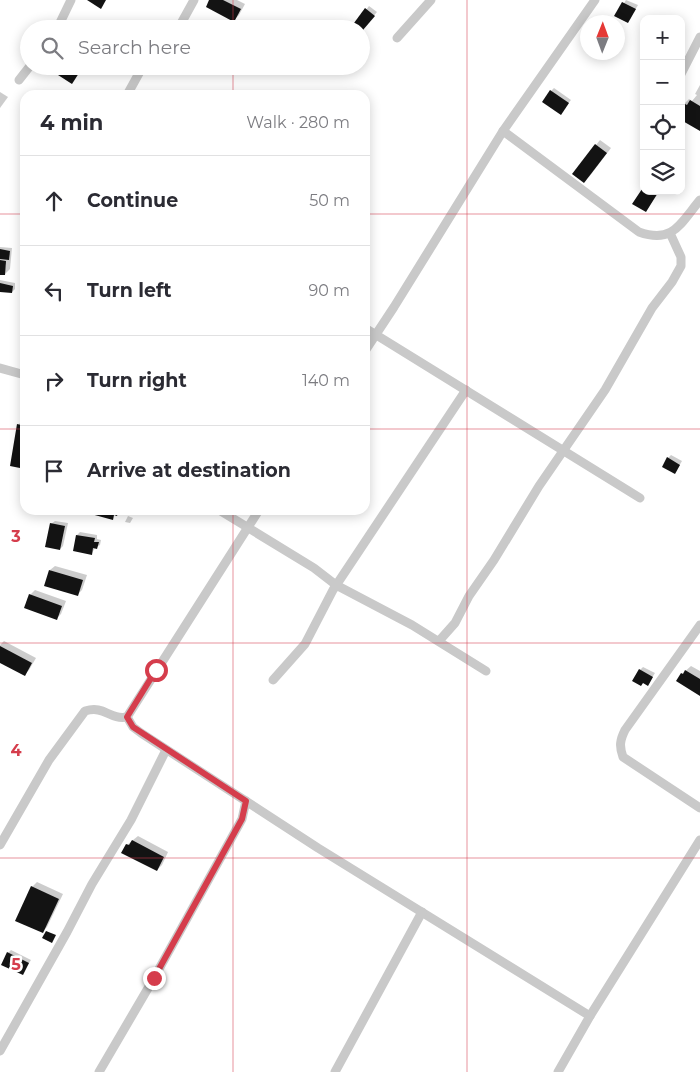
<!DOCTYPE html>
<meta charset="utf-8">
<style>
:root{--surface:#fff;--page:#f7f7f7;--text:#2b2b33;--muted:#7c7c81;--line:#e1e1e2}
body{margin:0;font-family:Montserrat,sans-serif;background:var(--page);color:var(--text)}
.controls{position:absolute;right:15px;top:15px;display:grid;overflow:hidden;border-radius:10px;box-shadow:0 2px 12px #0003}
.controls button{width:45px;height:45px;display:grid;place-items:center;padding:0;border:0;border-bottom:1px solid var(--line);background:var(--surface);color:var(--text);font:25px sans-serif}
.compass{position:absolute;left:580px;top:15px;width:45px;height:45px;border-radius:50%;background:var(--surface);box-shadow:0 2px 12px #0003;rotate:1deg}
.stop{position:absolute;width:15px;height:15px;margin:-11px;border:4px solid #d53d4c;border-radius:50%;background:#fff}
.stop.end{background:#d53d4c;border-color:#fff;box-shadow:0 1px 5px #0008}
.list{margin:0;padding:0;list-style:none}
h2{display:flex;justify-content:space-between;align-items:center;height:65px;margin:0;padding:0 20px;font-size:21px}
h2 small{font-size:16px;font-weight:400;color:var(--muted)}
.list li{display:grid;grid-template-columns:32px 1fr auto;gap:15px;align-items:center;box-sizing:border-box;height:90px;padding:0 20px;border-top:1px solid var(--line)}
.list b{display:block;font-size:19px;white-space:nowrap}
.list em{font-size:16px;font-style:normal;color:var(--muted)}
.icon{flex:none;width:28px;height:28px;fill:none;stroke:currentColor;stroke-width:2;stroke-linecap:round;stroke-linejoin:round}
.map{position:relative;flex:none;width:700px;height:1072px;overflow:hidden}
.search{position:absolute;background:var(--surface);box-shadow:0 2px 12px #0003;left:20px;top:20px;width:350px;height:55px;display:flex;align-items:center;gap:12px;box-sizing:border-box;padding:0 18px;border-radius:28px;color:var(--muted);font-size:19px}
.panel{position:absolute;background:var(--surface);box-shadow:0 2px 12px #0003;left:20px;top:90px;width:350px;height:425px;border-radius:15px}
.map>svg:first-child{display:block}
.shadow{fill:#0003}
.building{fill:#131313}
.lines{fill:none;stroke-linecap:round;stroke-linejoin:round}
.street{stroke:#c9c9c9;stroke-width:9}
.route{stroke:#d53d4c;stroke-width:6}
.grid{fill:none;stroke:#d53d4c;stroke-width:1;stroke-opacity:0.55}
.grid-label{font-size:16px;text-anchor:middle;font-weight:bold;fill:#d53d4c;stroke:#fff;stroke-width:5;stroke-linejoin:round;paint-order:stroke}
</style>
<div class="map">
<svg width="700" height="1072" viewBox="0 0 700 1072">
<rect width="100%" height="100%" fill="#fff"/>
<g class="shadow">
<polygon points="211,0 237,0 245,4 239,15 234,20"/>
<polygon points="626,0 638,5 628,22 616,16"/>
<polygon points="369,6 377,12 366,25 356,23"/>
<polygon points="46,66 81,66 83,68 71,83"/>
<polygon points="700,85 700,129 684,104 689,99 692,101 697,95 695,94"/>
<polygon points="554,88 571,100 563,110 551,91"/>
<polygon points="0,92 8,97 0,108"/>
<polygon points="600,140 611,148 589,177 596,145"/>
<polygon points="644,191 660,191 645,211"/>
<polygon points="0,247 12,248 10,269 5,274 0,274"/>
<polygon points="0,280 15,283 15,289 12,292 0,290"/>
<polygon points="24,339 25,339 25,358 22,358"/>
<polygon points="23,420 25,420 25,465 22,464 20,466 18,425"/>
<polygon points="671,455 682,461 675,473 668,458"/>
<polygon points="128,516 133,518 130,523 125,522"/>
<polygon points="55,521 68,523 63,546 60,549 51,524"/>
<polygon points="80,532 97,535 97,539 101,540 100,545 95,548 92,553 77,535"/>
<polygon points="55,566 87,575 82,590 77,595 50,570"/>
<polygon points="35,590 66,601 61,614 56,619 26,608 30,595"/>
<polygon points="4,641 36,658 29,670 24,675 0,662 0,645"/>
<polygon points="691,666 700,671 700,694 682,674"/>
<polygon points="643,667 655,673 650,681 640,670"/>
<polygon points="138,836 168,852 162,865 157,870 127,845"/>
<polygon points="37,882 63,894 47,927 42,932 32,887"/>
<polygon points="11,950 31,960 22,974 8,953"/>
</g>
<g class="building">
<polygon points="87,0 106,0 101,9"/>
<polygon points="209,0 223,0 241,9 234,22 206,7"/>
<polygon points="622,2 636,9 628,23 614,16"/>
<polygon points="365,8 375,16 363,30 354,23"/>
<polygon points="44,66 69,66 79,73 72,84"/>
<polygon points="550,90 569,103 561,115 542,102"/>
<polygon points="690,100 700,106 700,131 681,120 681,106 683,103 687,105"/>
<polygon points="595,144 607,153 584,183 572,174"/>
<polygon points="644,186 644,191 659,191 646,212 632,204"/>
<polygon points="0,249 10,251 9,260 0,259"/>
<polygon points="0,260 6,261 5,275 0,275"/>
<polygon points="0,283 13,286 12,293 0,292"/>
<polygon points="24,395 25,395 25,419 20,418"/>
<polygon points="17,424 25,426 25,466 21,465 20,468 10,466"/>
<polygon points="667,457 680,465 675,474 662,467"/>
<polygon points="92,510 119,510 117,516 114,515 113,520 91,514"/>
<polygon points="50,523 65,526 60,550 45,547"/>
<polygon points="76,535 95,538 94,542 99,542 97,549 93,548 92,555 73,551"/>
<polygon points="49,570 83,580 78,596 44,586"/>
<polygon points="29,594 62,606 57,620 24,608"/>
<polygon points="0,646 32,663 25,676 0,663"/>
<polygon points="639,669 653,677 648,686 643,683 641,686 632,681"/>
<polygon points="685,670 700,679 700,696 676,681 681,673 683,674"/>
<polygon points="132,840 164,857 157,871 121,853 126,844 129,845"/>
<polygon points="31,886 59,899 43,933 15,921"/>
<polygon points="46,931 56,935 52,943 42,938"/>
<polygon points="7,952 29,963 23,975 1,965"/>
</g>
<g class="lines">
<g class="street">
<polyline points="57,29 71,0"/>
<polyline points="178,29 194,0"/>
<polyline points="397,38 431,0"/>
<polyline points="681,74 700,37"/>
<polyline points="19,80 30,66"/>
<polyline points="127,95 143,66"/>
<path d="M503,131L639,232C673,244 680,224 700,200"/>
<polyline points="365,328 640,498"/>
<polyline points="365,351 394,307 503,131 595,0"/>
<polyline points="0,368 25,375"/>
<polyline points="219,510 314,568 336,585 412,625 486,671"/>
<path d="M700,625L625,730C620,740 619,746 623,757L700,808"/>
<polyline points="439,641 455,623 469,596 494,560 539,486 605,390 652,308 672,282 681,266 681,257 670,233"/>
<polyline points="273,680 305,644 333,590 466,390"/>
<polyline points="127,717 133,727 141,733 318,848 590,1016"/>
<path d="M0,845L49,760L85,711C105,705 109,720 127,717L259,510"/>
<polyline points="0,1051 67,932 92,884 131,820 166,750"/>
<polyline points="99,1072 154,978 242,819 246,801"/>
<polyline points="335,1072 422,912"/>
<polyline points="558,1072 590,1016 700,840"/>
</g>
</g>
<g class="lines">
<polyline class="route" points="154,978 242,819 246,801 133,727 127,717 156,670"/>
</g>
<path class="grid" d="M233,0V29M467,0V1072M233,66V95M0,214H25M365,214H700M0,429H25M365,429H700M233,510V1072M0,643H700M0,858H700"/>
<g class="grid-label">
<text x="16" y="542">3</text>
<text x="16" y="756">4</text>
<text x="16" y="970">5</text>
</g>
</svg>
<div class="controls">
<button>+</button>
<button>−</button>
<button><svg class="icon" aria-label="locate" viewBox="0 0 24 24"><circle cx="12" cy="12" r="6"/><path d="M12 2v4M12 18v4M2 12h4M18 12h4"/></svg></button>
<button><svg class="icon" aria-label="layers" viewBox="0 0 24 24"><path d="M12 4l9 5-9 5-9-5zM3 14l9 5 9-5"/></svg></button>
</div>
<svg class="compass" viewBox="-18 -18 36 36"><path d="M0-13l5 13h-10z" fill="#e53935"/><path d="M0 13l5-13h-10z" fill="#7c7c81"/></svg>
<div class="stop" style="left:156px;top:670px"></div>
<div class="stop end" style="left:154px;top:978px"></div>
<div class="search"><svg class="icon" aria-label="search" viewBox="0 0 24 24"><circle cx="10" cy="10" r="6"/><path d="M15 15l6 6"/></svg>Search here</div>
<section class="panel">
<h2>4 min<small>Walk · 280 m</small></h2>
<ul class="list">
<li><svg class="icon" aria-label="ahead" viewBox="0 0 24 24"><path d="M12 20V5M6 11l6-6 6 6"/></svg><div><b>Continue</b></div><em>50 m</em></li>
<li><svg class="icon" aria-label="left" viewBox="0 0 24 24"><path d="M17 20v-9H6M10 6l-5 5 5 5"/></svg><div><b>Turn left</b></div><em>90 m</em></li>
<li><svg class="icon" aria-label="right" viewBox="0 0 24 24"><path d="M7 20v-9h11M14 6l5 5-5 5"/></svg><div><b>Turn right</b></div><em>140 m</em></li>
<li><svg class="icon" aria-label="arrive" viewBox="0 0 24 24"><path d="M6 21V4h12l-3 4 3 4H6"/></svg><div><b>Arrive at destination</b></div></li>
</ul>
</section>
</div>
